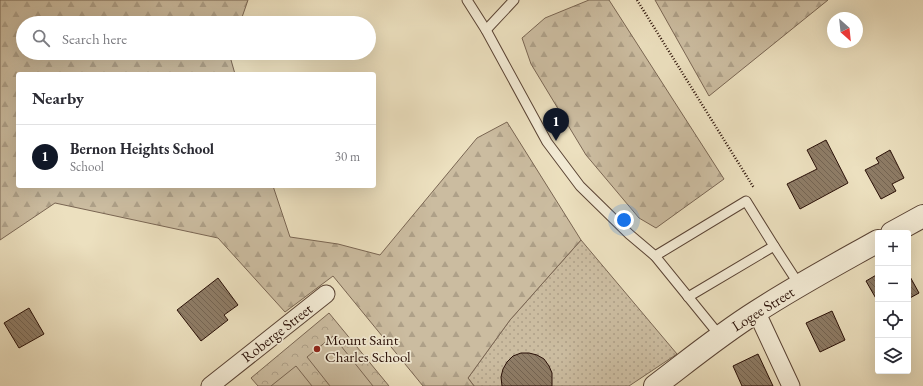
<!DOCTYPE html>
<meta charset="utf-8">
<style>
:root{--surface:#fff;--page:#f7f7f7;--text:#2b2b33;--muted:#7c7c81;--line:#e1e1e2;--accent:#111827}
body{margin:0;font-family:"EB Garamond",serif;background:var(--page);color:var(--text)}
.controls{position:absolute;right:12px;bottom:12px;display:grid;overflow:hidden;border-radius:4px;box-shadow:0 4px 16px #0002}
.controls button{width:36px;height:36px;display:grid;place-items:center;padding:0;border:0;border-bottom:1px solid var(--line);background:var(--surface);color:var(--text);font:20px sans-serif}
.compass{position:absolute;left:827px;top:12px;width:36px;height:36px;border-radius:50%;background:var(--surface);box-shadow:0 4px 16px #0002;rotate:153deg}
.you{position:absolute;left:624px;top:220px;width:14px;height:14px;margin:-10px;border:3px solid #fff;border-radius:50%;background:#1a73e8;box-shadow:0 0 0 6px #1a73e833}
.badge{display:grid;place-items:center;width:26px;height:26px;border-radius:50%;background:var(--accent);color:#fff;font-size:13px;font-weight:700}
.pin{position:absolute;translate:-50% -33px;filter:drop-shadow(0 1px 2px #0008)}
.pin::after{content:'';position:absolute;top:21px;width:14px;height:12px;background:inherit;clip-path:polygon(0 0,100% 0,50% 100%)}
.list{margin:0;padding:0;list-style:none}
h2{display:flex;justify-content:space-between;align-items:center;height:52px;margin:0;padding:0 16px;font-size:17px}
h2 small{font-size:13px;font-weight:400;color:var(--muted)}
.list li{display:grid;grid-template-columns:26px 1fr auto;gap:12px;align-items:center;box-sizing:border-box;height:64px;padding:0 16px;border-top:1px solid var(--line)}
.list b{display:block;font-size:15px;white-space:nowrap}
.list p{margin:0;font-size:13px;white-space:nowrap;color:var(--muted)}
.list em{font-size:13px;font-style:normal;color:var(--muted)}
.icon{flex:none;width:22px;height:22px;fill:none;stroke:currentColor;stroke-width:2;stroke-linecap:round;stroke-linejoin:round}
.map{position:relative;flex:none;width:923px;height:386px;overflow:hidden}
.search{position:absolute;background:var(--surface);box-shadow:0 4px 16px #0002;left:16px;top:16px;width:360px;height:44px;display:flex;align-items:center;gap:10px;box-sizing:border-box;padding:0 14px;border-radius:22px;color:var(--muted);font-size:15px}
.panel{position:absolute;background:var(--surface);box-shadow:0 4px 16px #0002;left:16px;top:72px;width:360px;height:116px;border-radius:4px}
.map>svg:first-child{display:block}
.grass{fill:url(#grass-dots);stroke:#7a6653}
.forest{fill:url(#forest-firs);stroke:#7a6653}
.park{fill:url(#park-crowns);stroke:#7a6653}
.pitch{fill:#cbbca0;stroke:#7a6653}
.building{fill:url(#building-back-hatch);stroke:#290f06}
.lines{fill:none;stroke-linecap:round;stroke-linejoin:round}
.service-casing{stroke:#5a4334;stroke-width:11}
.minor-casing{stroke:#5a4334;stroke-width:19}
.tertiary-casing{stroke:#5a4334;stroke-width:24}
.path{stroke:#290f06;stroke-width:2.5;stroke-dasharray:1 2;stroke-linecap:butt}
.service{stroke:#f3ebd5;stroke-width:9}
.minor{stroke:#f3ebd5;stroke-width:17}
.tertiary{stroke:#f3ebd5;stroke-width:22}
.poi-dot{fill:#8f2418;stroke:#f3ebd5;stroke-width:1.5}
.labels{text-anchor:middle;stroke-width:3.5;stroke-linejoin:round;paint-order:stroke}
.street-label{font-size:15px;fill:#290f06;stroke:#f3ebd5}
.poi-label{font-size:15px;fill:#290f06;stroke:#f3ebd5;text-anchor:start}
</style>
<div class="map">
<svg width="923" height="386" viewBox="0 0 923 386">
<defs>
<pattern id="grass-dots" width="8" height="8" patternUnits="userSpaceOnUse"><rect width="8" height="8" fill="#cbbca0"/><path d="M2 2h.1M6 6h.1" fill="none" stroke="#aea088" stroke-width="1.8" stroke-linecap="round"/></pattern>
<pattern id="forest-firs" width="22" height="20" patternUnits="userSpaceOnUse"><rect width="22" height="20" fill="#cbbca0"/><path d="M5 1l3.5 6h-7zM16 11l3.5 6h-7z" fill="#aea088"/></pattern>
<pattern id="park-crowns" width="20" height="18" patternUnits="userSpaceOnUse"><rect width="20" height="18" fill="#cbbca0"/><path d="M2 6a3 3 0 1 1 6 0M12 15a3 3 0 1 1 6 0" fill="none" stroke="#aea088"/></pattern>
<pattern id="building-back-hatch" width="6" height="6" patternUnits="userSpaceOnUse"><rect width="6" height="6" fill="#8e7c66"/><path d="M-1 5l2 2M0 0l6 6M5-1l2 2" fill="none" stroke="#746452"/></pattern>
</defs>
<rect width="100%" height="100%" fill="#ece0bf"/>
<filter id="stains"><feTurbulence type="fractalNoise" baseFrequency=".005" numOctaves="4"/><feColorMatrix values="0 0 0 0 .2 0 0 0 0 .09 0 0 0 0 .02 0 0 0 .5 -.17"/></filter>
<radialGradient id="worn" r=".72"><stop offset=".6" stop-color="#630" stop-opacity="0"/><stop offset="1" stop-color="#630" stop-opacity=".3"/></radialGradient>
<polygon class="grass" points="581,240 677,354 629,386 474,386 468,378 510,320"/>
<g class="forest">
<polygon points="0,0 248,0 240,23 23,23 23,53 229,53 235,74 18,74 18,186 273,186 290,237 338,244 380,255 477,138 507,122 581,240 510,320 468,378 474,386 423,386 333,276 285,312 218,238 55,203 0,240"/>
<polygon points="589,0 609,0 724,179 656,228 639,218 586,155 531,64 522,38 545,18"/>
<polygon points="655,0 828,0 709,96"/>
</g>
<polygon class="park" points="329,313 389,386 258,386 251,378"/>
<g class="pitch">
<polygon points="333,336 373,386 330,386 307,357"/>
<polygon points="296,366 312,386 271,386"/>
</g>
<g class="building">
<polygon points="826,140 848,183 800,209 787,184 817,169 807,150"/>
<polygon points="890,150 904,178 892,184 896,191 881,199 865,170 879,163 876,158"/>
<polygon points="908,273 919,293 908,299"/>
<polygon points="878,274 878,302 866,281"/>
<polygon points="218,278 238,305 224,315 228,320 201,341 177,310"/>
<polygon points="29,308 44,334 19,348 4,323"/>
<polygon points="832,311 845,340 820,352 806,323"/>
<polygon points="521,353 529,353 537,355 544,359 549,366 552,373 552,386 502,386 501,377 503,369 507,362 513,356"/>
<polygon points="758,354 773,386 742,386 733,366"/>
</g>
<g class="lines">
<g class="service-casing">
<g id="service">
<polyline points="467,0 486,30 547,142 580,186 629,234 655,256 720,336"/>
<polyline points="486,30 514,0"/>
<polyline points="655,256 746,201 774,246 800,286"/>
<polyline points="688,297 774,246"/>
</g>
</g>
<g class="minor-casing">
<g id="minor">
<polyline points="756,311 791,386"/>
<polyline points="210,386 326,294"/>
</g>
</g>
<g class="tertiary-casing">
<g id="tertiary">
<polyline points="892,233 923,216"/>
<path d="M655,386C688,361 721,334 756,312C796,286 837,264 878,241"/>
</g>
</g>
<polyline class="path" points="637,0 754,188"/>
<use href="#service" class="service"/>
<use href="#minor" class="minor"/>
<use href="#tertiary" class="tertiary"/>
</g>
<circle class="poi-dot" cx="317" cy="349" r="4"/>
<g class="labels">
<g class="street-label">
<text transform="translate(763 309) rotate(-32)" y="5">Logee Street</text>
<text transform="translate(277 333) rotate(-38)" y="5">Roberge Street</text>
</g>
<g class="poi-label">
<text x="325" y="345">Mount Saint<tspan x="325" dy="17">Charles School</tspan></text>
</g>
</g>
<rect width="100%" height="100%" filter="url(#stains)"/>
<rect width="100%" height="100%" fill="url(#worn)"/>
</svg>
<div class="controls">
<button>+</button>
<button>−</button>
<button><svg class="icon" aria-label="locate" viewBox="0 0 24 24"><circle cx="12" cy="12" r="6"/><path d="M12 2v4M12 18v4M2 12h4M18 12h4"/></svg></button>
<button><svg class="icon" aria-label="layers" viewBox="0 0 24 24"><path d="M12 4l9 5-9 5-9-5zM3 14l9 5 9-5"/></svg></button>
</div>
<svg class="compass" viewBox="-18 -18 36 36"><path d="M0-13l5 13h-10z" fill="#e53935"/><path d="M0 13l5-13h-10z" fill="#7c7c81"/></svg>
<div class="you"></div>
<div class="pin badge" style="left:556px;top:141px">1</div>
<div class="search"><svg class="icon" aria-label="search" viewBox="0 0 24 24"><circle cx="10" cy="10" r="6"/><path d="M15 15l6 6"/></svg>Search here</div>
<section class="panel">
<h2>Nearby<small></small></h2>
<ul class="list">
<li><span class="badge">1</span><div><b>Bernon Heights School</b><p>School</p></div><em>30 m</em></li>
</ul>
</section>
</div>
